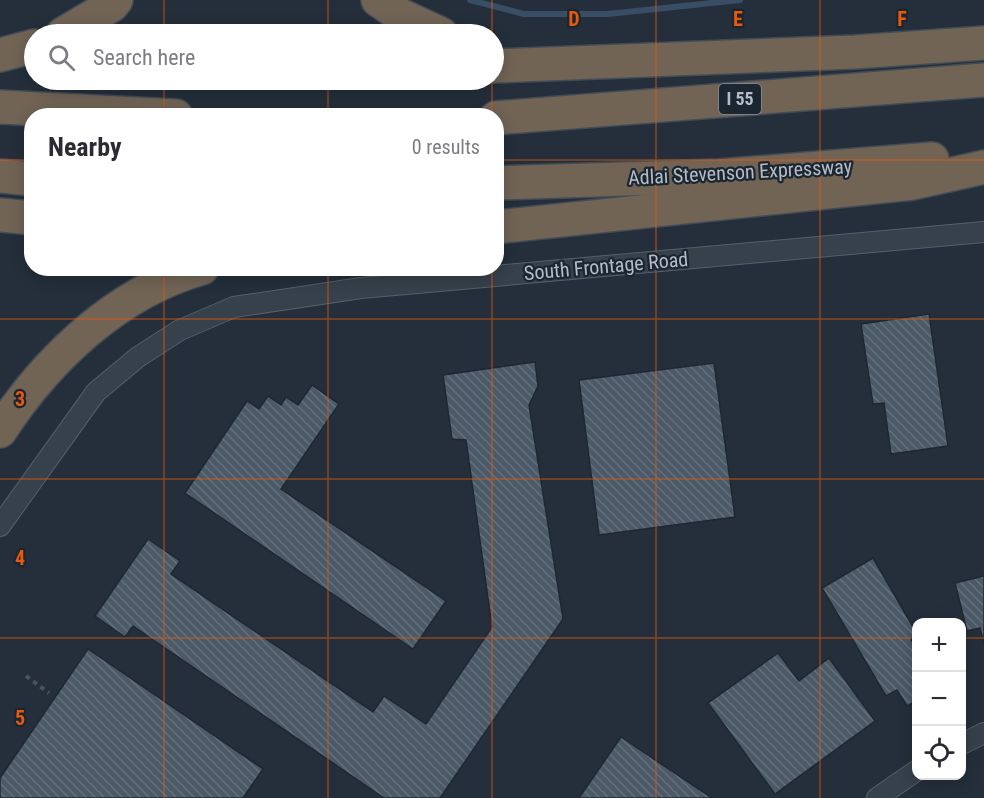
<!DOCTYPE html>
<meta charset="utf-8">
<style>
:root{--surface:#fff;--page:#f7f7f7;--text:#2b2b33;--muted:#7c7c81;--line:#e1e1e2}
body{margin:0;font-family:"Roboto Condensed",sans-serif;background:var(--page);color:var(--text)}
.controls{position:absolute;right:18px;bottom:18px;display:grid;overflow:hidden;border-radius:12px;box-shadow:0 3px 15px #0003}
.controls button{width:54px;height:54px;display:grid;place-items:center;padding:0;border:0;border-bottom:2px solid var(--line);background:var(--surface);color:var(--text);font:30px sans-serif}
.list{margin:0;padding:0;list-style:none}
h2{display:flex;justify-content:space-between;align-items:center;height:78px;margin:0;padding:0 24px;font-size:26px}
h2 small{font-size:20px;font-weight:400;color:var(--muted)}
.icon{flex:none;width:33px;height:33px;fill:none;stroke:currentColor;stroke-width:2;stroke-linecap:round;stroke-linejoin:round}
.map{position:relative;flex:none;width:984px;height:798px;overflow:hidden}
.search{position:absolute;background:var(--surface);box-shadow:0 3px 15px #0003;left:24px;top:24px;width:480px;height:66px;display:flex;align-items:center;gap:15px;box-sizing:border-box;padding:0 21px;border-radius:33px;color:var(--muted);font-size:22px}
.panel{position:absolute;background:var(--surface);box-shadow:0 3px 15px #0003;left:24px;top:108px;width:480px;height:168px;border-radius:24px}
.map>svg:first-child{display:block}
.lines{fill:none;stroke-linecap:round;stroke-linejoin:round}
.stream{stroke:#394e64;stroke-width:6}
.building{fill:url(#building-back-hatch);stroke:#1e2832;stroke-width:1.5}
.minor-casing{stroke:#555f69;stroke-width:22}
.motorway-casing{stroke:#424c56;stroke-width:36}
.path{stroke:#435859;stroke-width:4;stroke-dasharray:4.5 4.5;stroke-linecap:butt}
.minor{stroke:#37414b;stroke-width:20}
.motorway{stroke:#716455;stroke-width:33}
.grid{fill:none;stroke:#e8590c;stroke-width:1.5;stroke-opacity:0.55}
.labels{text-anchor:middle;stroke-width:4.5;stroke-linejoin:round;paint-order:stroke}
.shield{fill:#1c2630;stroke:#868f9a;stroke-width:1.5}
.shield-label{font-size:18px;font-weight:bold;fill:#b3bcc7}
.street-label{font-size:20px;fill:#b3bcc7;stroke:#1c2630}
.grid-label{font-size:20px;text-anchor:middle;font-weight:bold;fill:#e8590c;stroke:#1c2630;stroke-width:4.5;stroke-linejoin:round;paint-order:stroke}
</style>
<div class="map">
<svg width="984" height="798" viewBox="0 0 984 798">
<defs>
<pattern id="building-back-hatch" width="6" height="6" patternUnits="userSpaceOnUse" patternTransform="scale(1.5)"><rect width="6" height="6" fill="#4c5967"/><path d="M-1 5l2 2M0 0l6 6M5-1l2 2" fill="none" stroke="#636f7b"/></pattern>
</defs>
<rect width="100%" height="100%" fill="#242f3b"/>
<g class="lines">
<polyline class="stream" points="470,0 524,14 608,14 740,0"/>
</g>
<g class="building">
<polygon points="929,314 948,446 891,454 884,403 873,404 861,324"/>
<polygon points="535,362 538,386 529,405 563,619 440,798 384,798 133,626 125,637 95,616 148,539 180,561 171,574 373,712 384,696 426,724 492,627 466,440 452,439 443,375"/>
<polygon points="714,363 735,517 599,535 579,380"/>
<polygon points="312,385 339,404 281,489 446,601 413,649 185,493 247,401 259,409 268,396 281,405 286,397 298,405"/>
<polygon points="873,558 916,632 911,640 916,648 916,701 907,706 897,690 886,696 822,588"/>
<polygon points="984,576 984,644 980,628 967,631 955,583"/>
<polygon points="88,649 263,769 243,798 0,798 0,778"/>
<polygon points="778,653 799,681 829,658 875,721 775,794 708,703"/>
<polygon points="621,737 712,798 579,798"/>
</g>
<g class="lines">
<g class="minor-casing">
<g id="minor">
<polyline points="0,526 96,392 138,357 180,330 234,307 361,288 984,232"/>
<polyline points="962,744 984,733"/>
<polyline points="877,798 916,771"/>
</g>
</g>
<g class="motorway-casing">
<g id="motorway">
<polyline points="378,0 400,15 441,34"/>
<polyline points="63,34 112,5 116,0"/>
<polyline points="0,55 34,46"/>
<polyline points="494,66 855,52 984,43"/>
<polyline points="0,107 176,116"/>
<polyline points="496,118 984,80"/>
<polyline points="0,176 32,179"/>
<polyline points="496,183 719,176 932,159"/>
<polyline points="0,215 32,218"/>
<polyline points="496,227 913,183 984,167"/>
<path d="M0,431C47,359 117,292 202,268"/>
</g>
</g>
<polyline class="path" points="26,676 49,693"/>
<use href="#minor" class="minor"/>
<use href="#motorway" class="motorway"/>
</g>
<path class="grid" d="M164,0V34M328,0V34M492,0V34M656,0V798M820,0V798M164,80V116M328,80V116M492,80V116M0,160H32M496,160H984M164,268V798M328,268V798M492,268V798M0,319H984M0,479H984M0,638H916M962,638H984"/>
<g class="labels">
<rect class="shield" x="719" y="84" width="42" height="30" rx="4.5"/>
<g class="shield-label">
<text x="740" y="105">I 55</text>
</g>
<g class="street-label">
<text transform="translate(740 172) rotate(-3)" y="7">Adlai Stevenson Expressway</text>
<text transform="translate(606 266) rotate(-5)" y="7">South Frontage Road</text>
</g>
</g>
<g class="grid-label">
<text x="574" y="26">D</text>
<text x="738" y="26">E</text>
<text x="902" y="26">F</text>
<text x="20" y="406">3</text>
<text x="20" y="565">4</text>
<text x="20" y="725">5</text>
</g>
</svg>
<div class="controls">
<button>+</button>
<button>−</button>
<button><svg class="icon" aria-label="locate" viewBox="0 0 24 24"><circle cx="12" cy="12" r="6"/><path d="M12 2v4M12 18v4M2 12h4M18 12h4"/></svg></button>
</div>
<div class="search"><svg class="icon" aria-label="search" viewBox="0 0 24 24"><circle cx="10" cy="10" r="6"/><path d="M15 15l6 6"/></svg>Search here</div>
<section class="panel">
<h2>Nearby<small>0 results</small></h2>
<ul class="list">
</ul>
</section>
</div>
